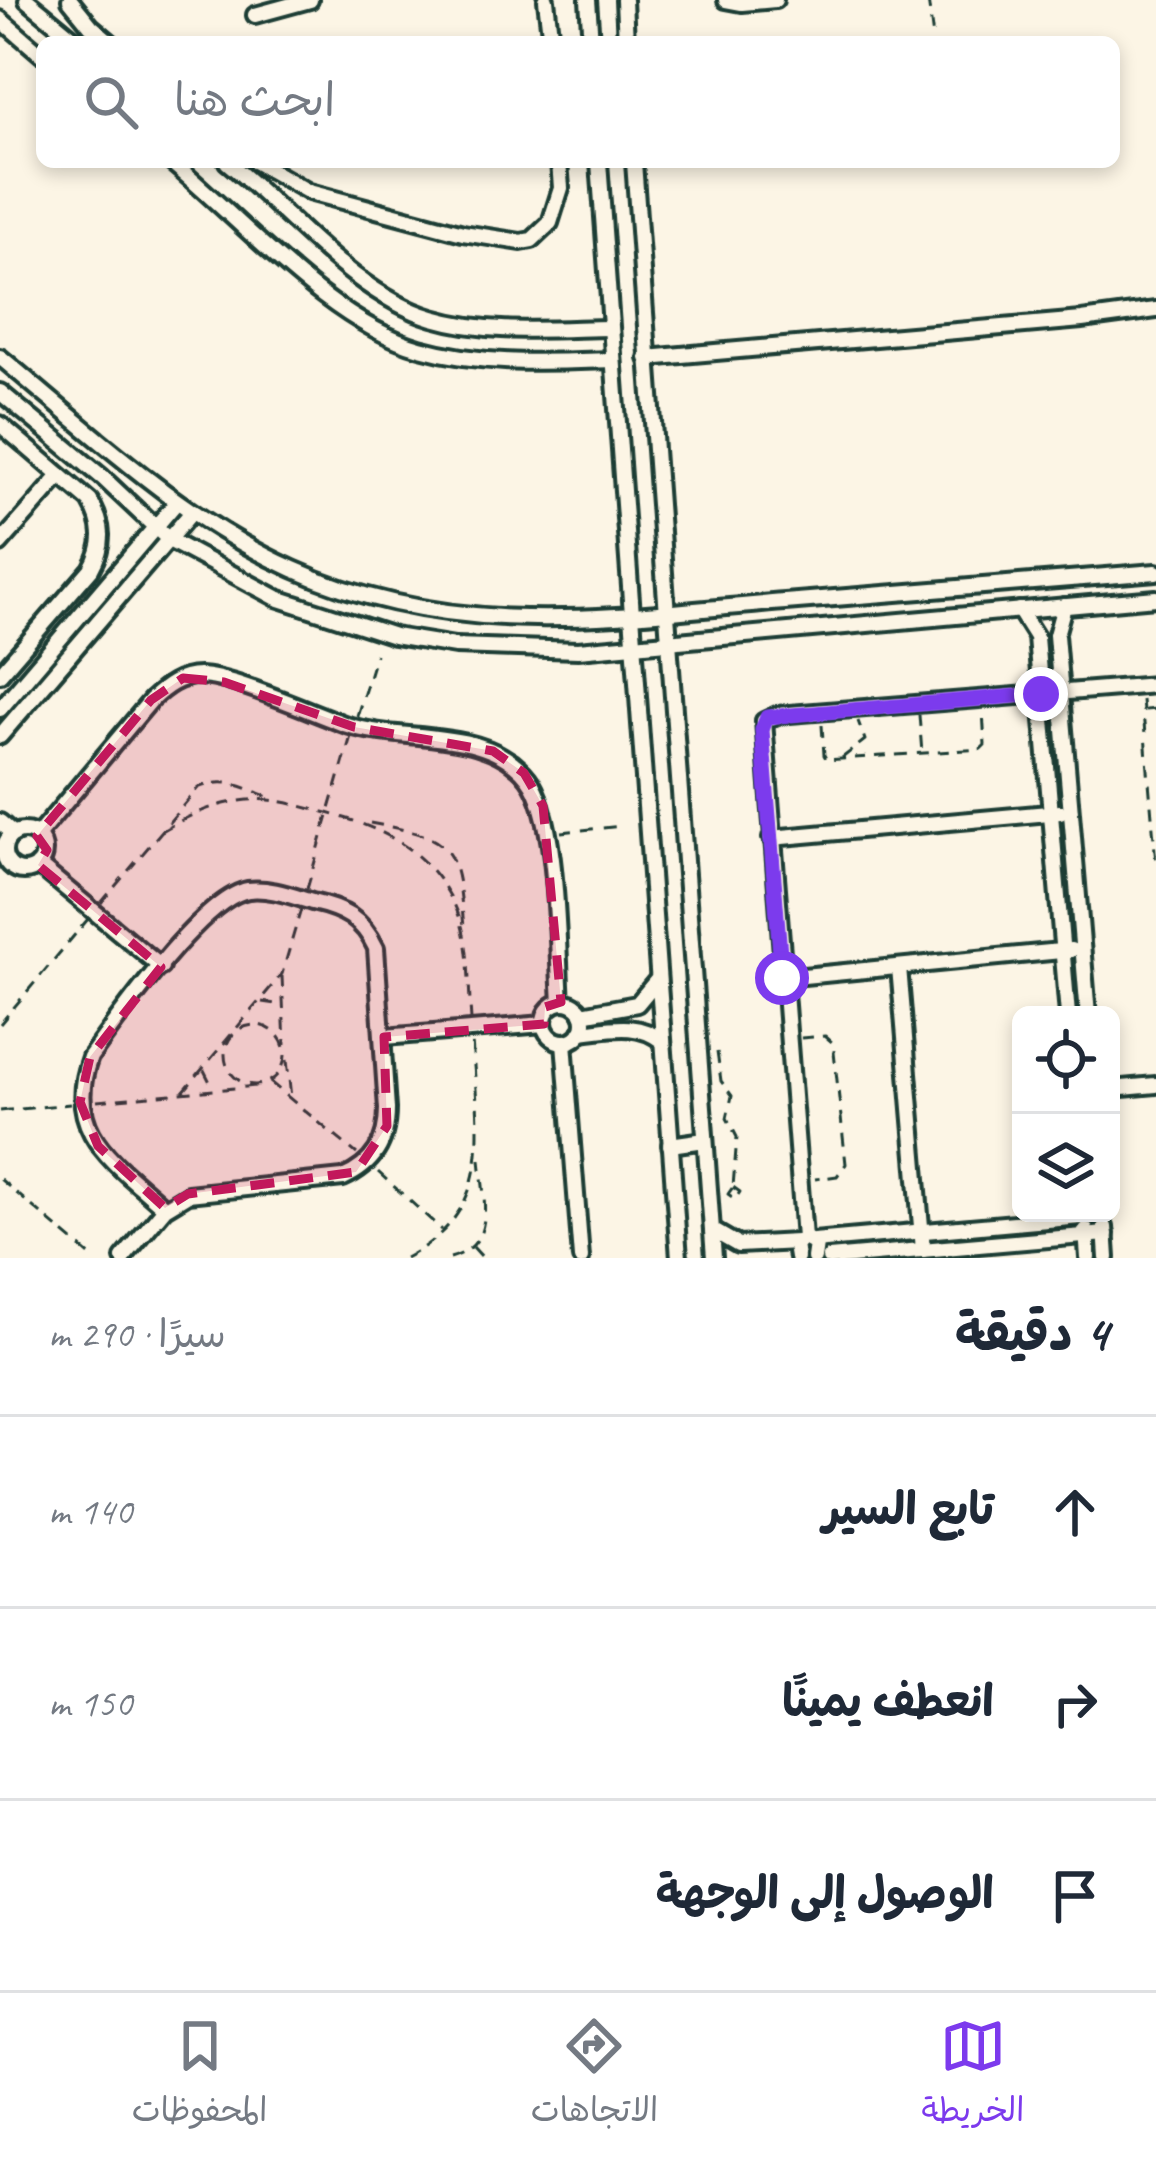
<!DOCTYPE html>
<html lang="ar">
<meta charset="utf-8">
<style>
:root{--surface:#fff;--page:#f2f2f3;--text:#1f2937;--muted:#747a83;--line:#e0e1e3;--accent:#7c3aed}
body{margin:0;font-family:Caveat,"Playpen Sans Arabic",sans-serif;background:var(--page);color:var(--text);direction:rtl}
.controls{position:absolute;right:36px;bottom:36px;display:grid;overflow:hidden;border-radius:18px;box-shadow:0 6px 18px #0003}
.controls button{width:108px;height:108px;display:grid;place-items:center;padding:0;border:0;border-bottom:3px solid var(--line);background:var(--surface);color:var(--text);font:60px sans-serif}
.stop{position:absolute;width:36px;height:36px;margin:-27px;border:9px solid #7c3aed;border-radius:50%;background:#fff}
.stop.end{background:#7c3aed;border-color:#fff;box-shadow:0 3px 12px #0008}
.list{margin:0;padding:0;list-style:none}
h2{display:flex;justify-content:space-between;align-items:center;height:156px;margin:0;padding:0 48px;font-size:51px}
h2 small{font-size:39px;font-weight:400;color:var(--muted)}
.list li{display:grid;grid-template-columns:78px 1fr auto;gap:36px;align-items:center;box-sizing:border-box;height:192px;padding:0 48px;border-top:3px solid var(--line)}
.list b{display:block;font-size:45px;white-space:nowrap}
.list em{font-size:39px;font-style:normal;color:var(--muted)}
.icon{flex:none;width:66px;height:66px;fill:none;stroke:currentColor;stroke-width:2;stroke-linecap:round;stroke-linejoin:round}
.map{position:relative;flex:none;width:1156px;height:1258px;overflow:hidden;direction:ltr}
.search{position:absolute;background:var(--surface);box-shadow:0 6px 18px #0003;left:36px;right:36px;top:36px;height:132px;display:flex;align-items:center;gap:30px;box-sizing:border-box;padding:0 42px;border-radius:18px;color:var(--muted);font-size:45px}
.sheet{height:732px;background:var(--surface)}
nav{display:flex;justify-content:space-around;align-items:center;box-sizing:border-box;height:168px;border-top:3px solid var(--line);background:var(--surface);font-size:33px;color:var(--muted)}
nav a{display:grid;justify-items:center;gap:6px}
nav .on{color:var(--accent)}
.map>svg:first-child{display:block}
.lines{fill:none;stroke-linecap:round;stroke-linejoin:round}
.minor-casing{stroke:#1f3d34;stroke-width:22}
.path{stroke:#1f3d34;stroke-width:3;stroke-dasharray:12 9;stroke-linecap:butt}
.minor{stroke:#fcf5e5;stroke-width:14}
.route{stroke:#7c3aed;stroke-width:15}
.marked{fill:#c2185b;fill-opacity:0.2;stroke:#c2185b;stroke-width:9;stroke-dasharray:24 15;stroke-linejoin:round}
</style>
<div class="map">
<svg width="1156" height="1258" viewBox="0 0 1156 1258">
<rect width="100%" height="100%" fill="#fcf5e5"/>
<filter id="ink" filterUnits="userSpaceOnUse"><feTurbulence type="fractalNoise" baseFrequency=".00833" numOctaves="2"/><feDisplacementMap in="SourceGraphic" scale="24" xChannelSelector="R" yChannelSelector="G"/><feConvolveMatrix kernelMatrix="1 2 1 2 8 2 1 2 1" color-interpolation-filters="sRGB"/></filter>
<g filter="url(#ink)">
<g class="lines">
<g class="minor-casing">
<g id="minor">
<polyline points="27,0 78,42"/>
<polyline points="70,0 91,26 110,42"/>
<polyline points="546,0 551,42"/>
<polyline points="588,0 591,42"/>
<polyline points="624,0 626,42"/>
<polyline points="726,0 742,3 775,0"/>
<polyline points="255,15 310,0"/>
<polyline points="0,19 42,55"/>
<path d="M171,162C244,222 330,323 420,348C484,366 548,362 613,360"/>
<path d="M227,162C290,213 355,295 433,318C490,335 552,329 610,328"/>
<polyline points="256,162 309,192 463,233 521,242 532,240 550,223 561,188 559,162"/>
<polyline points="599,162 679,1258"/>
<polyline points="634,162 714,1258"/>
<path d="M0,357C93,434 182,519 293,569C454,642 615,616 785,602C909,592 1032,582 1156,572"/>
<polyline points="647,358 1082,320 1156,310"/>
<polyline points="0,392 102,477 169,540 277,598 394,636 455,646 578,650 1156,598"/>
<path d="M0,424L90,501C104,525 105,544 91,569L0,674"/>
<polyline points="0,544 60,476"/>
<polyline points="1064,606 1056,635 1088,1015"/>
<polyline points="1019,610 1036,637 1068,1015"/>
<polyline points="0,709 176,503"/>
<polyline points="0,736 192,512"/>
<polyline points="0,822 14,834"/>
<circle cx="24" cy="851" r="20"/>
<path d="M37,836L151,700C165,687 179,676 199,676C232,676 312,713 347,725C403,743 488,726 528,778C559,818 557,948 561,1002"/>
<polyline points="771,838 1060,812"/>
<polyline points="38,865 161,967"/>
<polyline points="899,967 923,1250"/>
<polyline points="783,978 1071,950"/>
<circle cx="564" cy="1022" r="20"/>
<polyline points="582,1014 637,1004 657,980"/>
<path d="M581,1032C610,1029 637,1021 662,1041"/>
<polyline points="384,1037 544,1024"/>
<polyline points="564,1042 581,1258"/>
<polyline points="1111,1089 1156,1085"/>
<polyline points="670,1145 705,1140"/>
<polyline points="1105,1227 1107,1258"/>
<polyline points="712,1230 738,1245 797,1242"/>
<polyline points="1086,1230 1088,1258"/>
<polyline points="804,1238 764,721 777,715 1156,685"/>
<polyline points="814,1241 1104,1215"/>
<path d="M123,1258L165,1208L188,1194L343,1178C374,1164 387,1142 387,1109L376,948C362,918 343,909 312,902C292,896 268,887 248,890C204,897 118,1018 90,1057C62,1133 115,1162 165,1208"/>
<polyline points="797,1258 795,1245 804,1238 816,1244 814,1258"/>
<polyline points="829,1258 1106,1234"/>
</g>
</g>
<g class="path">
<polyline points="928,0 933,38"/>
<polyline points="1142,700 1156,863"/>
<polyline points="1145,710 1156,709"/>
<polyline points="919,715 922,753"/>
<polyline points="357,716 376,654"/>
<polyline points="822,725 824,755 827,760 981,749 985,745 983,711"/>
<polyline points="842,758 865,740 858,721"/>
<path d="M370,823C454,838 456,844 464,927"/>
<path d="M162,831C189,815 216,803 248,800C271,798 290,803 312,809C372,824 423,843 453,902C471,937 468,981 471,1020"/>
<polyline points="561,832 622,826"/>
<polyline points="307,889 351,736"/>
<path d="M101,903L198,788C225,776 243,787 268,797"/>
<polyline points="282,976 285,1045"/>
<polyline points="262,1002 282,1005"/>
<polyline points="0,1024 88,919"/>
<circle cx="255" cy="1055" r="30"/>
<polyline points="801,1038 825,1036 833,1043 846,1164 837,1176 815,1179"/>
<polyline points="717,1052 721,1081 732,1096 727,1118 737,1137 733,1187"/>
<polyline points="287,1060 291,1098"/>
<polyline points="204,1070 213,1088"/>
<polyline points="270,1082 357,1154"/>
<polyline points="183,1092 282,974 301,909"/>
<polyline points="97,1101 256,1086"/>
<polyline points="0,1111 70,1104"/>
<polyline points="378,1172 442,1230"/>
<polyline points="0,1179 93,1258"/>
<polygon points="733,1187 740,1192 735,1199 728,1194"/>
<polyline points="473,1247 483,1258"/>
<path d="M405,1258C498,1210 478,1129 472,1041"/>
<path d="M450,1258C498,1245 483,1197 480,1159"/>
</g>
<use href="#minor" class="minor"/>
</g>
</g>
<g class="lines" filter="url(#ink)">
<polyline class="route" points="782,978 762,730 767,717 1041,694"/>
</g>
<path class="marked" d="M183,678L224,682L354,727L493,751L524,773L543,806L561,1002L545,1007L544,1024L384,1037L387,1126L356,1172L188,1194L165,1208L98,1146L80,1102L90,1057L161,967L38,865L47,850L37,836L151,700Z"/>
</svg>
<div class="controls">
<button><svg class="icon" aria-label="locate" viewBox="0 0 24 24"><circle cx="12" cy="12" r="6"/><path d="M12 2v4M12 18v4M2 12h4M18 12h4"/></svg></button>
<button><svg class="icon" aria-label="layers" viewBox="0 0 24 24"><path d="M12 4l9 5-9 5-9-5zM3 14l9 5 9-5"/></svg></button>
</div>
<div class="stop" style="left:782px;top:978px"></div>
<div class="stop end" style="left:1041px;top:694px"></div>
<div class="search"><svg class="icon" aria-label="search" viewBox="0 0 24 24"><circle cx="10" cy="10" r="6"/><path d="M15 15l6 6"/></svg>ابحث هنا</div>
</div>
<section class="sheet">
<h2>4 دقيقة<small>سيرًا · 290 m</small></h2>
<ul class="list">
<li><svg class="icon" aria-label="ahead" viewBox="0 0 24 24"><path d="M12 20V5M6 11l6-6 6 6"/></svg><div><b>تابع السير</b></div><em>140 m</em></li>
<li><svg class="icon" aria-label="right" viewBox="0 0 24 24"><path d="M7 20v-9h11M14 6l5 5-5 5"/></svg><div><b>انعطف يمينًا</b></div><em>150 m</em></li>
<li><svg class="icon" aria-label="arrive" viewBox="0 0 24 24"><path d="M6 21V4h12l-3 4 3 4H6"/></svg><div><b>الوصول إلى الوجهة</b></div></li>
</ul>
</section>
<nav>
<a class="on"><svg class="icon" aria-label="map" viewBox="0 0 24 24"><path d="M3 6l6-2 6 2 6-2v14l-6 2-6-2-6 2zM9 4v14M15 6v14"/></svg>الخريطة</a>
<a><svg class="icon" aria-label="directions" viewBox="0 0 24 24"><path d="M12 3l9 9-9 9-9-9zM9 14v-3h6M13 9l2 2-2 2"/></svg>الاتجاهات</a>
<a><svg class="icon" aria-label="saved" viewBox="0 0 24 24"><path d="M7 4h10v16l-5-4-5 4z"/></svg>المحفوظات</a>
</nav>
